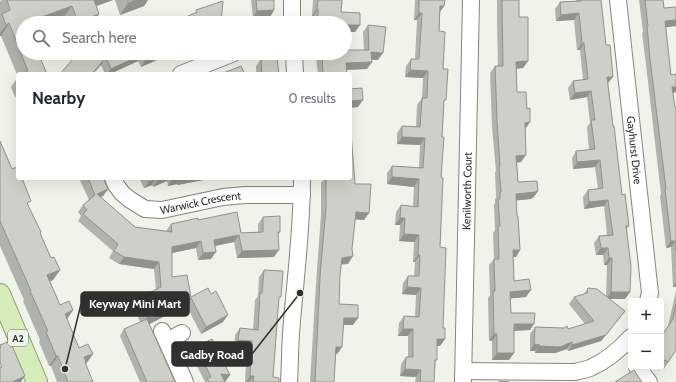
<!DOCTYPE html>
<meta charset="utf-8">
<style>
:root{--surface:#fff;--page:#f2f2f3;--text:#1f2937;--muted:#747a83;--line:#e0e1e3}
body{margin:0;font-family:Cabin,sans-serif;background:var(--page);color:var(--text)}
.controls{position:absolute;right:12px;bottom:12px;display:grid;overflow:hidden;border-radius:4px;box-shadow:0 4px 16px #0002}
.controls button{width:36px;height:36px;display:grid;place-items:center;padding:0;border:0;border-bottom:1px solid var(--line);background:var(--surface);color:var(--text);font:20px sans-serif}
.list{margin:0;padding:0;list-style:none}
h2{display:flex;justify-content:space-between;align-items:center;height:52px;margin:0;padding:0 16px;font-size:17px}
h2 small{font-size:13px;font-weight:400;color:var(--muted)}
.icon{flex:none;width:22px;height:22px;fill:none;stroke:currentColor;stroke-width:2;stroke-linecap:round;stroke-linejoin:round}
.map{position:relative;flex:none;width:676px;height:382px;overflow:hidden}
.search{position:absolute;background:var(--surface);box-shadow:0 4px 16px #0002;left:16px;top:16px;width:336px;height:44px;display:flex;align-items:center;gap:10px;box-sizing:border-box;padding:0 14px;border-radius:22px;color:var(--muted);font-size:15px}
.panel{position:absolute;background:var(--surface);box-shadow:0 4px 16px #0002;left:16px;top:72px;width:336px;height:108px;border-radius:4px}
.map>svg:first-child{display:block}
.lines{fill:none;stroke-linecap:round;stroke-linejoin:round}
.minor-casing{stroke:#83877f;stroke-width:18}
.major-casing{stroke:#89a26a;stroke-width:22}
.minor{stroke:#fff;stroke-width:16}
.major{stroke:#d6ecb9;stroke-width:20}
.wall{fill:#b0b3ac}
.shaded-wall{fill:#90928c}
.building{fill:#cdd0c8;stroke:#90928c}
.labels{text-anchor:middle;stroke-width:3.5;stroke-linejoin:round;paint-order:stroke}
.shield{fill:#eff3ea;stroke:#696b66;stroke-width:1}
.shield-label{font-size:10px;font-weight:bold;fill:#2f312e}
.street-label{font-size:11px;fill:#2f312e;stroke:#eff3ea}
.leader{fill:none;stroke:#2f312e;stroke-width:1.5}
.callout-dot{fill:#2f312e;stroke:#eff3ea;stroke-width:1.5}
.callout{fill:#2f312e;stroke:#2f312e;stroke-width:1.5}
.callout-label{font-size:12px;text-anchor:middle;font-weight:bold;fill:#fff}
</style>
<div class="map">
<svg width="676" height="382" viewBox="0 0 676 382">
<rect width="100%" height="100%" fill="#eff3ea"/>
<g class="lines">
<g class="minor-casing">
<g id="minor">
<polyline points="292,0 292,23"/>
<path id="s1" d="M618,0L648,275L650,293L648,301"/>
<polyline points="294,53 295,74"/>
<polyline points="181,74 234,53"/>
<path id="s2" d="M113,178L116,185L122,193L129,199L145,209L162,210L223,197L245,195H302"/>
<polyline points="162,331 185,382"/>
<polyline points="167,341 182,333"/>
<polyline points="637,367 649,382"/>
<path d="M464,371L574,372C579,371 585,370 590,368C604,362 620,349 631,337"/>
<path d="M289,382C290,366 290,349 291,333C295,282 302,230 302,178"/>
<path id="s3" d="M463,382L471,0"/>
</g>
</g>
<g class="major-casing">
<polyline id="major" points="0,294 37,382"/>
</g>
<use href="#minor" class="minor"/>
<use href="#major" class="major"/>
</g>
<g class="wall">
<polygon points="1,0 113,0 97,6 93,23 65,23 63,18 50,23 23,23 47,74 18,74 18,96 15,97 11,87 18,77 1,36 0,36 0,2"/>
<polygon points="115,0 148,0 144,6 120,15"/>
<polygon points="251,0 274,0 274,10 270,17 253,18"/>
<polygon points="313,0 342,0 341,12 360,25 355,32 347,32 347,50 364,50 363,32 368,25 378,60 372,60 372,62 367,69 346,70 347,74 318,74 316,58 313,58 313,53 345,53 345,23 313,23 313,17 312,16"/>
<polygon points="415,0 445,0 444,6 440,12 439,31 443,69 444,103 442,137 440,247 443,328 445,339 440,346 437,346 434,382 415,382 416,377 400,376 401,364 406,357 408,357 408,336 398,336 399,323 404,316 415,317 416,295 402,294 403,283 408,276 414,276 415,262 413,262 414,242 399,241 400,225 395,225 396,212 401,205 413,207 414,187 387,184 387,173 392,166 419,168 420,145 397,144 397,133 402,126 416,127 417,105 422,98 423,78 405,77 406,66 411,59 415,59 417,20 414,20"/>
<polygon points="497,0 519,0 519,17 528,61 523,68 516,69 517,92 527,109 530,122 525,129 521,162 517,163 518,182 538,191 533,198 532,198 531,199 516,200 517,216 520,250 516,257 513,257 514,281 526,297 511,298 511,313 534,324 530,330 514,331 514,353 509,360 492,360 492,341 489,340 488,298 490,295 489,265 494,259 493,233 495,230 494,205 495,203 495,199 496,198 495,172 496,171 492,127 490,73 495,66 498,66 497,20"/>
<polygon points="576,0 601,0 608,83 622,195 629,226 627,229 630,292 625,299 609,299 625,311 601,341 568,351 567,349 555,353 535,353 535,351 530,351 530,334 535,327 568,329 585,324 569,304 574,297 584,294 588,288 606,296 607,265 604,265 603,255 596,255 594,243 599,236 607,235 604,206 584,209 583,197 588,190 598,189 595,167 573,169 572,158 576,151 589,150 587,127 590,123 587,97 570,100 568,88 573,81 583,80 580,50 577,50 574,20 556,21 555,9 560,2 576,1"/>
<polygon points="639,0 663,0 664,8 676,26 666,27 671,75 676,92 673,93 675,107 676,107 676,287 673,287 671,247 666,248 660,196 661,194 646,65 642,33 643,32"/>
<polygon points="78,53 173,53 141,67 138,61 110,74 105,74 101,65"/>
<polygon points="261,59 279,74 256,74 256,66"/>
<polygon points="0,141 51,258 60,270 53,280 50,281 60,305 73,310 67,320 93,382 57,382 51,366 49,366 39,342 40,340 23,301 24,300 0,246"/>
<polygon points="79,178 103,178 108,189 103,196 100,197 135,227 166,231 171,224 198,220 241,233 258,232 258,224 263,217 280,232 278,235 274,257 237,258 234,242 215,246 211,259 198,260 196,248 172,253 172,277 191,297 223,322 201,334 186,305 149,324 175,382 140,382 120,336 124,329 140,322 133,306 137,299 156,290 154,269 119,264 109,258 113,251 78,221 81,216 78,212 83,205 89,200"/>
<polygon points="139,178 214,178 177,185 177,184 168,186 167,181 153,187 152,185 144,188"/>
<polygon points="325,178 350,178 355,184 364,220 355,219 348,264 341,264 340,275 339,304 353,325 343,325 342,347 337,354 336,354 334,382 310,382 316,284 321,214 321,183"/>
<polygon points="264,270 278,301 273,377 279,382 245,382 247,348 234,347 235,335 240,328 253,330 255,300 258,296 259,277"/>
<polygon points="676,291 676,350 664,369 661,367 661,337 668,326"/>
<polygon points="196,347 230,375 225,382 205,382 191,354"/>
</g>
<g class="shaded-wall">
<polygon points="92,0 113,0 85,10"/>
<polygon points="135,0 148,0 144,6 120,15 128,3"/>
<polygon points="72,6 63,18 50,23 36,23 39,18"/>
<polygon points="440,6 444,6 439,13"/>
<polygon points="317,9 318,9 313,17 312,16"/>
<polygon points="274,10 270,17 253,18 257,11"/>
<polygon points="419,13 422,13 417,20 414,20"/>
<polygon points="579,13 574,20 556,21 561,15"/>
<polygon points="99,14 93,23 77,23 78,22"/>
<polygon points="676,20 676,26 661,28 665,21"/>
<polygon points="9,23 1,36 0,36 0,33 6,25"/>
<polygon points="347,25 360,25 355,32 345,32"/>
<polygon points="582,43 584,43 580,50 577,50"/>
<polygon points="371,52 383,53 378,60 366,59"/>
<polygon points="161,53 173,53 141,67 146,59"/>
<polygon points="316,53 320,53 316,58 313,58"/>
<polygon points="143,54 138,61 110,74 107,74 111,69"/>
<polygon points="106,57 101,65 93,74 92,74"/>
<polygon points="528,61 523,68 512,69 516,62"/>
<polygon points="372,62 367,69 341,70 346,63"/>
<polygon points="410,70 428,71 423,78 405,77"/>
<polygon points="607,77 613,77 608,83 602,84"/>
<polygon points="672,87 676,87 676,92 668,94"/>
<polygon points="591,91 587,97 570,100 575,93"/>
<polygon points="363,100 358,107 350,108 350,101"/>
<polygon points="530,122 525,129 520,129 525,123"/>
<polygon points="402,137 425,138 420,145 397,144"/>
<polygon points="526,155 521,162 512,163 516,156"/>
<polygon points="600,160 595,167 573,169 577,162"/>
<polygon points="392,177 419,179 414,187 387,184"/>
<polygon points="156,178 152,185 144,188 149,182"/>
<polygon points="164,178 169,178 167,181 153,187 157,181"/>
<polygon points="178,178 181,178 177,184 168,186 172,179"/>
<polygon points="181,178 214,178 177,185"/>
<polygon points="108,189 103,196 92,201 97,194"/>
<polygon points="538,191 533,198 532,198 531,199 511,201 516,194"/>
<polygon points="608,200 604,206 584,209 589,202"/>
<polygon points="356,212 369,213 364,220 351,219"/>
<polygon points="400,218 405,218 400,225 395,225"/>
<polygon points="404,234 419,235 414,242 399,241"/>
<polygon points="239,235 234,242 209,247 214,240"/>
<polygon points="201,241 196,248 167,254 172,247"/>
<polygon points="671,241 676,241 671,247 666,248"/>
<polygon points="601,248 608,248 603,255 596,255"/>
<polygon points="279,250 274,257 237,258 242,251"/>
<polygon points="513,250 520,250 516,257 508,257"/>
<polygon points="216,252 211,259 198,260 203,253"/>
<polygon points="418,255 420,255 415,262 413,262"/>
<polygon points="353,256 348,264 337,265 342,258"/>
<polygon points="124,257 159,262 154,269 119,264"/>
<polygon points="609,258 612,258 607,265 604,265"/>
<polygon points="60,270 53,280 40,285 47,275"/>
<polygon points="676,282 676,287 673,287"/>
<polygon points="407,287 421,288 416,295 402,294"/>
<polygon points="531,290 526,297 506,299 510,292"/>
<polygon points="611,292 630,292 625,299 606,299"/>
<polygon points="191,298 186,305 148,325 142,324 147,317"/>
<polygon points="73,310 66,320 65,314"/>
<polygon points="625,311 601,341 568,351 572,345"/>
<polygon points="228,315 223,322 201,334 206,327"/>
<polygon points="344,318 358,318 353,325 339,325"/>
<polygon points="514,324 534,324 530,330 509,331"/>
<polygon points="403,329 413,329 408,336 398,336"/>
<polygon points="494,334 497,334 492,341 489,340"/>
<polygon points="437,339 445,339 440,346 432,346"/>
<polygon points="238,340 252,341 247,348 234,347"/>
<polygon points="572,342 567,349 555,353 535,353 539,346"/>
<polygon points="534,344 540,345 535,351 530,351"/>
<polygon points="336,347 342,347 337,354 331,354"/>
<polygon points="497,353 514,353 509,360 492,360"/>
<polygon points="93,354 86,364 84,364 84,357"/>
<polygon points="56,356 58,356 51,366 49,366"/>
<polygon points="405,369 421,370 416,377 400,376"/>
<polygon points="221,374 230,375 225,382"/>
<polygon points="25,376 21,382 12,382"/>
<polygon points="250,376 254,376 249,382 246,382"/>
</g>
<g class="building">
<polygon points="7,0 94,0 99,14 78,22 72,6 39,18 41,23 23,23 23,53 38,53 47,74 21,74 28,71 9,23 6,25 2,14 10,10"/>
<polygon points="128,0 135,0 128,3"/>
<polygon points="256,0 274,0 274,10 257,11"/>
<polygon points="318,0 342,0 341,12 360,13 360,25 347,25 347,50 369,50 368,25 386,27 383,53 371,52 372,62 346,63 347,74 323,74 322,53 345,53 345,23 318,23 318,9 317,9"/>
<polygon points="419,0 445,0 444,6 440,6 439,31 445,32 443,69 448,69 446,100 444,100 442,137 444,137 441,177 443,178 440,247 446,248 443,328 445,328 445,339 437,339 437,360 435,360 434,382 420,382 421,370 405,369 406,357 413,357 413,329 403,329 404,316 419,317 421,288 407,287 408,276 419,276 420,255 418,255 419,235 404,234 405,218 400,218 401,205 418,207 419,179 392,177 392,166 423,168 425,138 402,137 402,126 420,127 422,98 427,98 428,71 410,70 411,59 419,59 422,13 419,13"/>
<polygon points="502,0 519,0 519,17 528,17 528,61 516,62 517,92 526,92 527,109 530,108 530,122 525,123 526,155 516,156 518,182 537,181 538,191 536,191 536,192 516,194 517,216 518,216 520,250 513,250 514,281 529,279 531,290 510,292 511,313 535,313 534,324 514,324 514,353 497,353 497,334 494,334 493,291 495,291 494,259 499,259 498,226 500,226 498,199 500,199 500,192 501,192 499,166 500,166 497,121 495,66 503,66"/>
<polygon points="581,0 601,0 606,45 610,45 613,77 607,77 613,126 614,126 622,195 625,194 629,226 626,226 631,266 630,292 611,292 612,258 609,258 608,248 601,248 599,236 613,235 608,200 589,202 588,190 603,188 600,160 577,162 576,151 595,149 591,120 595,120 591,91 575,93 573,81 588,79 584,43 582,43 579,13 561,15 560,2 581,1"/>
<polygon points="645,0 663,0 664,8 676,7 676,20 665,21 671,75 676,74 676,87 672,87 675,107 676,107 676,251 676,241 671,241 665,189 666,189 650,59 647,26 648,26"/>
<polygon points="223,1 221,23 173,23 197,12 196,10"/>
<polygon points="78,53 161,53 146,59 143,54 111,69 106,57 92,74 60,74"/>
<polygon points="277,58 279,74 262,74 261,59"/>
<polygon points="241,66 245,74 221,74"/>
<polygon points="362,88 363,100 350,101 350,89"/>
<polygon points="350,121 355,184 371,184 369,213 356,212 352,249 353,256 342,258 340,275 339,304 358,305 358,318 344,318 342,347 336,347 334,382 315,382 320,277 326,207 326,178 350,178"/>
<polygon points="0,141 12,169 17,167 18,170 18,178 22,178 31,201 27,203 41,232 40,233 51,258 54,257 60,270 47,275 60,305 69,301 73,310 65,314 79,348 88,344 93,354 84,357 86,362 85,362 93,382 68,382 58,356 56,356 46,332 48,331 30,291 31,291 0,221"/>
<polygon points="88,178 103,178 108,189 97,194 135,227 172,232 171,224 198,218 198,220 237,212 241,233 263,232 263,217 280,216 280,232 278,232 279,250 242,251 239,235 214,240 216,252 203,253 201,241 172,247 172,277 187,275 191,297 208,288 211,294 216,291 228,315 206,327 191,298 153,318 147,317 137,299 161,287 159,262 124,257 114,251 118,244 83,214 87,210 83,205 95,195"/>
<polygon points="147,178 164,178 157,181 156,178 149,182"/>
<polygon points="264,270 283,271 281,297 279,297 273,377 279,378 279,382 253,382 254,376 250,376 252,341 238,340 240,328 258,330 260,293 262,293"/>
<polygon points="588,288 597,289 625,311 606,335 572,345 572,342 560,347 539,346 540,345 534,344 535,327 564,328 567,326 568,329 594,321 574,297 587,293"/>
<polygon points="676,304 676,350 668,362 661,358 661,337 673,319"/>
<polygon points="147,319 175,382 147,382 124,329"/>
<polygon points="212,339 230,375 221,374 225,382 209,382 207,378 211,377 196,347"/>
<polygon points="10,341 25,376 12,382 0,382 0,367 2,367 0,363 0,348 1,347 0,345"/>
<polygon points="634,370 642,382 615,382"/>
<polygon points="500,381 509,382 499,382"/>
</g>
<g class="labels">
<rect class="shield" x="8" y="330" width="20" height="16" rx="3"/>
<g class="shield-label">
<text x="18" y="342">A2</text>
</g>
<g class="street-label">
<text dy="4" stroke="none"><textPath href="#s1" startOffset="151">Gayhurst Drive</textPath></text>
<text dy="4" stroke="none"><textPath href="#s3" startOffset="191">Kenilworth Court</textPath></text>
<text dy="4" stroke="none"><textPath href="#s2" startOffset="102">Warwick Crescent</textPath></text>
</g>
</g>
<path class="leader" d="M65 369L81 304M300 293L252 354"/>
<g class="callout-dot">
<circle cx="65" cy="369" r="4"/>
<circle cx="300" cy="293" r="4"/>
</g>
<g class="callout">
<rect x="81" y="292" width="108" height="24" rx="4"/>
<rect x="172" y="342" width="80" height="24" rx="4"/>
</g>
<g class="callout-label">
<text x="135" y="308">Keyway Mini Mart</text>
<text x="212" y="359">Gadby Road</text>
</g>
</svg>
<div class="controls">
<button>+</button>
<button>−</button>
</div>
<div class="search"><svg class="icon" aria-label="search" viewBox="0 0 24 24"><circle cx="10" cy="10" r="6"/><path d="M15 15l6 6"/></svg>Search here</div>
<section class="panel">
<h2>Nearby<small>0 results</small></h2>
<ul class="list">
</ul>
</section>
</div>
